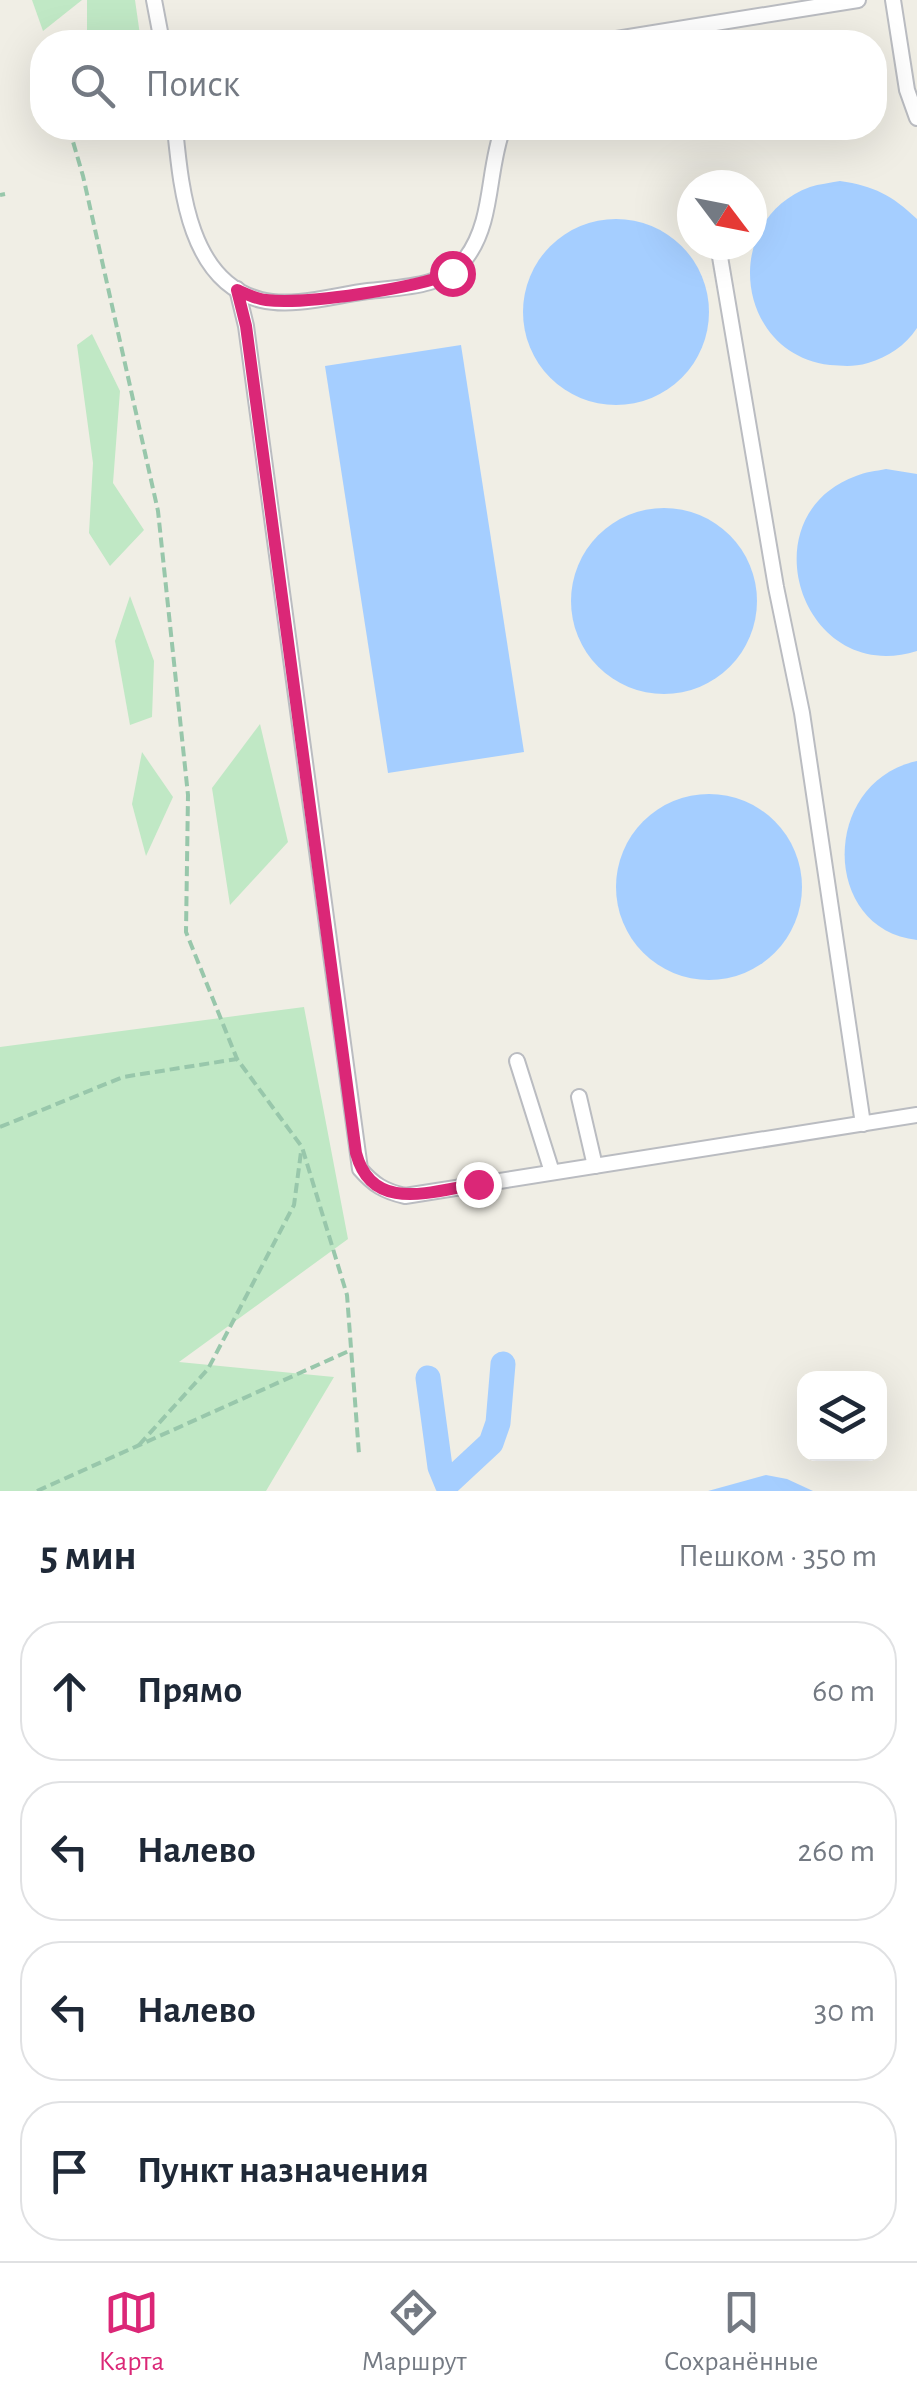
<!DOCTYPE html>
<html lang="ru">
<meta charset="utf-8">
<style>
:root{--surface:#fff;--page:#f6f6f7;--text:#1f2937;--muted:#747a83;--line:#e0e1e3;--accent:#db2777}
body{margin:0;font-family:"Alegreya Sans",sans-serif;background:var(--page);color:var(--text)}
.controls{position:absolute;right:30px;bottom:30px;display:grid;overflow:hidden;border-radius:20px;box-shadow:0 10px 40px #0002}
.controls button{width:90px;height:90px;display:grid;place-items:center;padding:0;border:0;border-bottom:2px solid var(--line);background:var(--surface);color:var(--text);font:50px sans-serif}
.compass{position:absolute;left:677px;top:170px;width:90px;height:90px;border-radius:50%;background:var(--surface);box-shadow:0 10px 40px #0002;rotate:122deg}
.stop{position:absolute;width:30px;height:30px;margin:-22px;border:8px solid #db2777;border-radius:50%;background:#fff}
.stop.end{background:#db2777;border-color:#fff;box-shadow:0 2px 10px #0008}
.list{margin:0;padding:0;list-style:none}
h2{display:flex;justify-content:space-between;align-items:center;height:130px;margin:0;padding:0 40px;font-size:42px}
h2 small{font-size:32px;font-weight:400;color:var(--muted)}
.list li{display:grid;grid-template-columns:65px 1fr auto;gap:30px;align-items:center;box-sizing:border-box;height:140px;margin:0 20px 20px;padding:0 20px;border:2px solid var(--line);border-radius:40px}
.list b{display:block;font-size:38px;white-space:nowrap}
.list em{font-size:32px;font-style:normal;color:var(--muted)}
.icon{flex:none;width:55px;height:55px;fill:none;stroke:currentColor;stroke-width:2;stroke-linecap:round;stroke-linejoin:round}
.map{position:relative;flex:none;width:917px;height:1491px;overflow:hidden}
.search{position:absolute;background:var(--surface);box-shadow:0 10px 40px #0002;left:30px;right:30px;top:30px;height:110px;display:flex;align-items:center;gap:25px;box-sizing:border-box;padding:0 35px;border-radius:40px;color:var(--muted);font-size:38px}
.sheet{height:770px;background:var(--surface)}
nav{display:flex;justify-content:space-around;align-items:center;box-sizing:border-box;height:140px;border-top:2px solid var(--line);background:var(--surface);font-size:28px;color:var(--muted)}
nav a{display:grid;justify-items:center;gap:5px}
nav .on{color:var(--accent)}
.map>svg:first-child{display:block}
.green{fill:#c0e8c5}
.water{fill:#a5ceff}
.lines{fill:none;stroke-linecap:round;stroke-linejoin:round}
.canal{stroke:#a5ceff;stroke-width:25}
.service-casing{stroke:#babcc1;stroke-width:18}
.path{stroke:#98c7ab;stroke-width:4;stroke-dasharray:10 5;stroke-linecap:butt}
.service{stroke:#fff;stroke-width:14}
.route{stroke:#db2777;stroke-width:12}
</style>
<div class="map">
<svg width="917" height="1491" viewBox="0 0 917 1491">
<rect width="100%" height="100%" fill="#f0eee5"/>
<g class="green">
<polygon points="32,0 82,0 43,31"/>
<polygon points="87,0 135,0 141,42 87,42"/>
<polygon points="92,334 120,391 113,483 144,530 110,566 89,533 93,463 77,345"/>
<polygon points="130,596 154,661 152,717 130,725 115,641"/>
<polygon points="260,724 288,842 230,905 212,788"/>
<polygon points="142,752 173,797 146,856 132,804"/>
<polygon points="304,1007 348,1239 179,1362 334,1377 266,1491 0,1491 0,1047"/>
</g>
<g class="water">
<path d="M840,181C874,186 892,195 917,219V328C905,346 888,357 868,363C854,367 844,366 830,365C735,354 720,220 810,187C819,184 830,183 840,181Z"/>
<circle cx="616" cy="312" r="93"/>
<polygon points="461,345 524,752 388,773 325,366"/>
<path d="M886,469L917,474V651C802,687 746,516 856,476C865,472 876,471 886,469Z"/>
<circle cx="664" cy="601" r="93"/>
<path d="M917,761V940C821,930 820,782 917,761Z"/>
<circle cx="709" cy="887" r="93"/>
<polygon points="766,1475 787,1479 813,1491 708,1491"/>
</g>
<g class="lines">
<polyline class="canal" points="428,1378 440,1467 447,1484 491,1443 498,1423 503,1364"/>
<g class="service-casing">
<g id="service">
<polyline points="154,0 162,42"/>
<polyline points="893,0 907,90 917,118"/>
<polyline points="598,42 858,0"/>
<path d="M175,128C181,189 189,282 261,300C294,308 335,295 368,291C402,287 444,288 466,258C494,221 487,170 503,128"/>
<polyline points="718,245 776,587 802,713 863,1124"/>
<path d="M237,289L246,326L360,1169C374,1185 384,1191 405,1196L917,1115"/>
<polyline points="517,1061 552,1172"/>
<polyline points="579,1097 595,1166"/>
</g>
</g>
<g class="path">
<polyline points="69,128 83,176 158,511 188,795 186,932 237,1059"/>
<polyline points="0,195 5,194"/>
<polyline points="0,1127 123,1077 237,1059 302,1147 347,1295 359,1454"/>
<polyline points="139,1445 208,1369 294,1205 301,1152"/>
<polyline points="37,1491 351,1350"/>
</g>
<use href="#service" class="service"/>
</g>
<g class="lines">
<path class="route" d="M452,273C416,288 305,305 266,300C256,299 246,294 237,290L246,326L356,1153C372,1214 432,1191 478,1184"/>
</g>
</svg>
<div class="controls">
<button><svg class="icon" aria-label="layers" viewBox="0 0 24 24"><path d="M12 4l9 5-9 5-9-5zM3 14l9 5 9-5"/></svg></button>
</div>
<svg class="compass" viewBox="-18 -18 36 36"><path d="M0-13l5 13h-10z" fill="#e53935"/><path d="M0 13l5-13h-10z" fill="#747a83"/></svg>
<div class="stop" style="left:452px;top:273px"></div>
<div class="stop end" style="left:478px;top:1184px"></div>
<div class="search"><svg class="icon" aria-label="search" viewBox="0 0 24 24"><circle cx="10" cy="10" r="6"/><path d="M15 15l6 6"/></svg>Поиск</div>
</div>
<section class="sheet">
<h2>5 мин<small>Пешком · 350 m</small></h2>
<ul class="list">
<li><svg class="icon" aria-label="ahead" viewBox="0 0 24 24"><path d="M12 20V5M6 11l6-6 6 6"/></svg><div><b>Прямо</b></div><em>60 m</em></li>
<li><svg class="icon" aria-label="left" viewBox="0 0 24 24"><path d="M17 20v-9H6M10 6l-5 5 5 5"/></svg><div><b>Налево</b></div><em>260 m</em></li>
<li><svg class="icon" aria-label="left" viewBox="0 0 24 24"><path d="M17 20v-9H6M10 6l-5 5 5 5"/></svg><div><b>Налево</b></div><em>30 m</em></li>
<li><svg class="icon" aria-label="arrive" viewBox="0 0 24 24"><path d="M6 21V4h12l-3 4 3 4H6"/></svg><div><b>Пункт назначения</b></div></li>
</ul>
</section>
<nav>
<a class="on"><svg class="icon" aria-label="map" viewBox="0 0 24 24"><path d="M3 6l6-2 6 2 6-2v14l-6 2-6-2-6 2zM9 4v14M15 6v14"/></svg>Карта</a>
<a><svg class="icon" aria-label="directions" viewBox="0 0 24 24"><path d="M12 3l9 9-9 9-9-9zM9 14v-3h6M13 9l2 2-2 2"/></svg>Маршрут</a>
<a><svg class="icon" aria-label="saved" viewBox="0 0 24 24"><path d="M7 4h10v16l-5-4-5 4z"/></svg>Сохранённые</a>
</nav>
